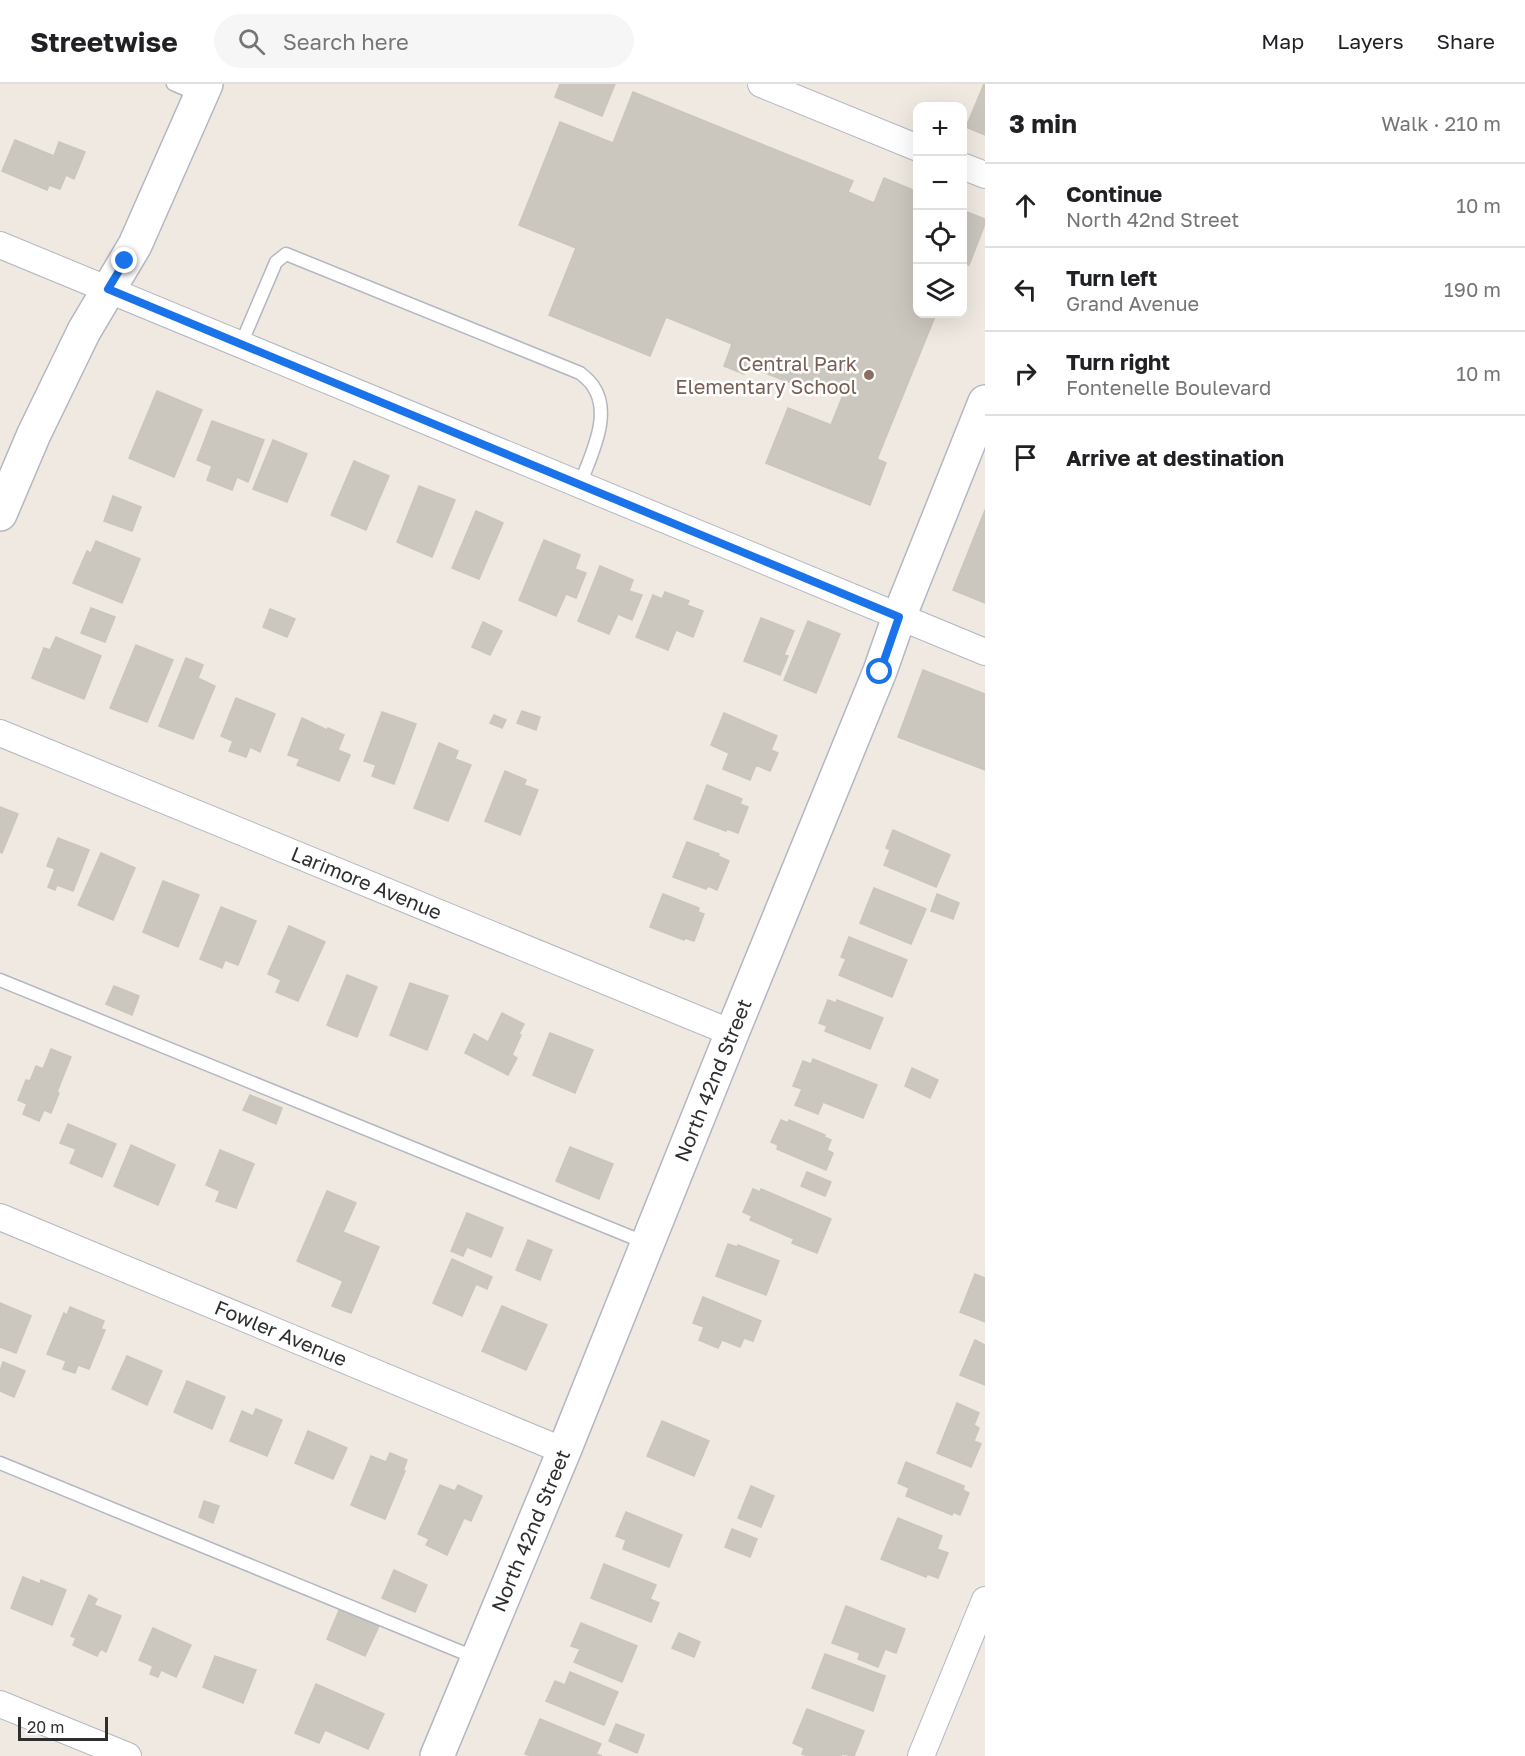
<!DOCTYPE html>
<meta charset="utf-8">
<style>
:root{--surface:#fff;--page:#f6f6f6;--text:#202124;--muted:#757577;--line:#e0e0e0}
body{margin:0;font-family:"Golos Text",sans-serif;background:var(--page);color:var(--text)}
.controls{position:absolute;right:18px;top:18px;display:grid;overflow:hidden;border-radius:12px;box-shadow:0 6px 24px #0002}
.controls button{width:54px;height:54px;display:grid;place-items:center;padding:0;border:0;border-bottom:2px solid var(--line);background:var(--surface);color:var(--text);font:30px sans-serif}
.scale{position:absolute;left:18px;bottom:15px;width:90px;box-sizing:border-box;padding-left:6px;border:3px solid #2e2e2e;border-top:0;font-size:16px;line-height:21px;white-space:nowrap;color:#2e2e2e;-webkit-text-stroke:4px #fff;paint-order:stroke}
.stop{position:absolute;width:18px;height:18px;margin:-14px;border:4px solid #1a73e8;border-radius:50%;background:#fff}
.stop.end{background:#1a73e8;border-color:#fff;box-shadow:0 2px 6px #0008}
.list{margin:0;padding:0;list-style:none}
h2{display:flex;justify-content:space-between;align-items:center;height:78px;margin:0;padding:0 24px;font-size:26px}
h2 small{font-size:20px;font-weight:400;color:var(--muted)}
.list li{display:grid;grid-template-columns:39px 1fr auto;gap:18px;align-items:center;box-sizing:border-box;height:84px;padding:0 24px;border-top:2px solid var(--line)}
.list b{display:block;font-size:22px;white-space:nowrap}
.list p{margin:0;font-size:20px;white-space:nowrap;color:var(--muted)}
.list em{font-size:20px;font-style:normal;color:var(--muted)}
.icon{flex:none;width:33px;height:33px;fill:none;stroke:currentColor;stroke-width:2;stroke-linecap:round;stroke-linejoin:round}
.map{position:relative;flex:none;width:985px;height:1672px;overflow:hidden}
header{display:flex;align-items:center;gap:36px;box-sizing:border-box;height:84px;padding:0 30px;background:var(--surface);border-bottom:2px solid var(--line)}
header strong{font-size:28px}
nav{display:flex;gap:33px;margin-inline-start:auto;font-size:21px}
.search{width:420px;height:54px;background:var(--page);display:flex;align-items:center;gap:15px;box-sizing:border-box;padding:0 21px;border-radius:33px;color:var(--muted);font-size:22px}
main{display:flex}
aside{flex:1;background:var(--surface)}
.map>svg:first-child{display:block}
.building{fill:#cbc7bf;stroke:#cbc5ba;stroke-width:1.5}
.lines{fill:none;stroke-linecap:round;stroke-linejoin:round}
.service-casing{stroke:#b4b7c1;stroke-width:15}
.minor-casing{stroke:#b4b7c1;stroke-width:28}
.secondary-casing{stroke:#b4b7c1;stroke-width:36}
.service{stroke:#fff;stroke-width:12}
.minor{stroke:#fff;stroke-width:26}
.secondary{stroke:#fff;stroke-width:33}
.route{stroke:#1a73e8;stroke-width:8}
.education-dot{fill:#8d6e63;stroke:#fff;stroke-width:2}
.labels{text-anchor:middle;stroke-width:5;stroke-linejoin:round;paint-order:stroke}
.education-label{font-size:20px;fill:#785e54;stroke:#fff;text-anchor:end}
.street-label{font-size:20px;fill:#2e2e2e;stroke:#fff}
</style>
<header>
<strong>Streetwise</strong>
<div class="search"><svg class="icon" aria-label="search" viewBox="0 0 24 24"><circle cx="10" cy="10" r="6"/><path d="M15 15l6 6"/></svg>Search here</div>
<nav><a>Map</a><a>Layers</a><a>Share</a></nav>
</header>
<main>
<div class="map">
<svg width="985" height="1672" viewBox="0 0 985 1672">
<rect width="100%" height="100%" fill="#efe9e1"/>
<g class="building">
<polygon points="560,0 615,0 602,32 555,13"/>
<polygon points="984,0 985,0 985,51 966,43"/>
<polygon points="633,8 853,97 848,108 874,119 884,94 918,108 918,230 936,230 877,375 886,379 870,421 766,379 788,324 831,341 843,311 817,300 798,302 748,282 744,290 724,282 732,260 666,233 650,272 549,231 576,164 519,141 560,38 613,59"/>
<polygon points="15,56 54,72 59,58 85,68 74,95 66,91 60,105 49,101 47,106 2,87"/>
<polygon points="962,126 985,135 985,140 969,181 962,178"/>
<polygon points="157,307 202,326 174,393 129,374"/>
<polygon points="212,337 264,356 248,398 237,393 232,406 207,396 212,382 197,376"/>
<polygon points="273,356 307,370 287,418 253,405"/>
<polygon points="354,377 389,392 366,446 331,431"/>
<polygon points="419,402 455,416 432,473 397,458"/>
<polygon points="113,412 141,423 132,447 104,437"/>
<polygon points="985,426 985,519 953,506"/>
<polygon points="476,427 503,439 479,495 452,484"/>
<polygon points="544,456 580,471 575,485 586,489 576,514 566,510 556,532 519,516"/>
<polygon points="96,457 140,475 122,519 73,499 87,467 91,469"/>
<polygon points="600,482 633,496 629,507 642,511 632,536 618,530 609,550 578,537"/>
<polygon points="665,508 689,517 687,521 703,527 693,553 676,546 668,566 636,553 653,511 662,515"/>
<polygon points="91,524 115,533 105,558 81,549"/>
<polygon points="270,525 295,535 287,553 263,543"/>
<polygon points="761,534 794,547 784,571 788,572 780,591 744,577"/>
<polygon points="808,537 840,550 816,609 784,596"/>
<polygon points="483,538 502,547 490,571 472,563"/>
<polygon points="56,553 101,572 84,615 32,594 44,564 50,566"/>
<polygon points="136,561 173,576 147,638 110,624"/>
<polygon points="186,574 203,581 198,594 215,602 193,655 159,642"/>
<polygon points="923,586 985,610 985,686 898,653"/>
<polygon points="236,614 275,630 260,668 250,663 246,673 229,667 233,657 221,652"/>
<polygon points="522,627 540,633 536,646 517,639"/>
<polygon points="382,628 416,640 394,700 372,692 376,681 364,677"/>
<polygon points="724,629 777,652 771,666 778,669 770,687 756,681 750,696 723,685 729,669 711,661"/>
<polygon points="494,631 506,636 502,644 490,639"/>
<polygon points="302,634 327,646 328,644 344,651 338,666 350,671 339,697 297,681 300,675 288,671"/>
<polygon points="439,659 458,667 455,675 471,681 448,737 414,724"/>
<polygon points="505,687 526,696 524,701 538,706 520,751 485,737"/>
<polygon points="707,701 742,715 740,720 748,723 738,749 727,745 726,747 694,735"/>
<polygon points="0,723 18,730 2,769 0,768"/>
<polygon points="893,746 950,771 936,803 884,781 890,766 886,764"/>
<polygon points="58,754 89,766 73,807 57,801 55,806 48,803 55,785 47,782"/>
<polygon points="687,758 719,770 718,772 729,777 717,806 708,802 706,805 673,793"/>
<polygon points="101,769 135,784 113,836 78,821"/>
<polygon points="163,797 199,811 178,863 143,848"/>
<polygon points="874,804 926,825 911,860 860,839"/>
<polygon points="663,810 699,824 698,828 704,830 694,857 685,854 684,856 650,843"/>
<polygon points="937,810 959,819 953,835 931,827"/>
<polygon points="221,823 256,837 238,881 225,876 222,884 200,875"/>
<polygon points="289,842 325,858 298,917 276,908 281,896 268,890"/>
<polygon points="849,853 907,876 892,913 839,891 846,875 841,873"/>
<polygon points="347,891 377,903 357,953 327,941"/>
<polygon points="410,899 448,912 427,966 390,951"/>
<polygon points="114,902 139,912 132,931 106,920"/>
<polygon points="828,916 836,919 837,916 883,934 870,965 825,947 827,942 819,939"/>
<polygon points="502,929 524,940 519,950 521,951 512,971 517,974 508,991 465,969 474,950 488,958"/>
<polygon points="550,949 593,966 575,1009 533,991"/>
<polygon points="51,965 71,973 57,1008 59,1009 51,1029 44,1026 39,1037 23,1030 27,1020 18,1016 26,996 30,997 36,982 43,985"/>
<polygon points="813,975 877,1001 863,1034 823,1018 818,1030 795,1021 802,1005 793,1002 803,977 811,980"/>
<polygon points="912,984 938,996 930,1014 905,1002"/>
<polygon points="250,1011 282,1024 276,1040 243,1026"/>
<polygon points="781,1036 788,1039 789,1036 825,1051 824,1053 831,1056 827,1066 833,1069 826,1086 777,1065 778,1061 771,1058"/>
<polygon points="68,1040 116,1060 102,1093 70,1079 76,1065 60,1059"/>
<polygon points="131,1061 175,1081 158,1121 114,1102"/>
<polygon points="570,1063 613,1080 599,1115 556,1097"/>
<polygon points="220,1066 254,1080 236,1124 216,1117 220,1107 206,1101"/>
<polygon points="807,1088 831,1098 825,1112 801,1102"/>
<polygon points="753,1105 760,1108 761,1105 831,1135 817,1169 792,1159 794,1155 750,1136 752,1132 743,1128"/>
<polygon points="327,1107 356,1119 343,1148 379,1163 351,1229 332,1222 343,1197 297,1177"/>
<polygon points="467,1129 503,1144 491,1173 467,1163 463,1172 451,1167"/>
<polygon points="528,1156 552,1166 540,1196 516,1186"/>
<polygon points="728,1160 737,1163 738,1161 779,1177 766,1211 716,1192"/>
<polygon points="452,1175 492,1193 487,1205 476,1200 462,1232 433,1219"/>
<polygon points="975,1190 985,1194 985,1238 960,1228"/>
<polygon points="703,1213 761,1237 753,1257 744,1254 740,1263 722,1256 718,1264 699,1256 704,1243 693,1239"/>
<polygon points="0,1219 31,1232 16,1269 0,1263"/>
<polygon points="502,1222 547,1241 526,1286 482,1267"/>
<polygon points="70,1223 104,1237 101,1245 105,1246 89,1285 78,1281 75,1289 63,1285 66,1277 47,1270 64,1229 67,1231"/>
<polygon points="975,1256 985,1261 985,1301 960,1291"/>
<polygon points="127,1272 162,1287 147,1321 112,1305"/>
<polygon points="3,1278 25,1287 14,1313 0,1307 0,1287"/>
<polygon points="187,1297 225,1313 212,1345 174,1328"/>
<polygon points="957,1319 979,1329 974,1341 979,1344 974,1357 981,1360 971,1383 937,1369"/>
<polygon points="256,1325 282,1336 267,1372 230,1357 242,1327 253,1332"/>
<polygon points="662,1337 709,1357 694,1392 647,1372"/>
<polygon points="308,1347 347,1364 333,1395 295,1379"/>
<polygon points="390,1369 407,1376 403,1387 405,1387 385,1435 351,1421 371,1372 386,1378"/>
<polygon points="906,1378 964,1402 963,1406 969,1409 960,1431 953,1428 952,1431 906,1412 909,1404 898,1399"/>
<polygon points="440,1401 455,1407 458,1401 482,1412 471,1437 464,1434 447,1471 426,1461 429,1455 418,1450"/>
<polygon points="751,1402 774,1412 761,1443 738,1434"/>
<polygon points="204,1417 219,1422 213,1439 199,1433"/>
<polygon points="626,1428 682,1451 669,1483 623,1465 626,1456 616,1452"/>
<polygon points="898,1434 942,1452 937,1465 948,1469 938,1494 927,1490 926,1493 881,1475"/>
<polygon points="732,1445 757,1455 750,1473 725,1463"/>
<polygon points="604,1480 656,1501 650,1515 659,1519 651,1538 591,1514"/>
<polygon points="394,1486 427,1501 415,1528 382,1514"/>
<polygon points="23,1493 40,1500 41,1496 66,1506 52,1541 11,1524"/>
<polygon points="89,1511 97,1515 94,1521 121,1532 106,1568 101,1565 97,1572 73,1561 76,1554 71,1552"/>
<polygon points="846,1522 905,1545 896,1569 885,1565 878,1583 858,1575 860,1569 832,1559"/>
<polygon points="340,1524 379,1542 365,1572 327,1555"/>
<polygon points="581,1539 637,1562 622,1598 574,1578 580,1565 571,1562"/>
<polygon points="153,1544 191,1561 176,1593 161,1586 158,1593 150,1590 153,1582 139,1576"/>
<polygon points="679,1549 700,1558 694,1573 672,1564"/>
<polygon points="825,1570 885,1592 873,1627 812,1604"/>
<polygon points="215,1572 256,1586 243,1619 203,1603"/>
<polygon points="570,1588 618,1608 604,1641 546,1617 555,1597 565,1601"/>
<polygon points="316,1600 384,1630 368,1665 325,1646 319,1659 295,1649"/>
<polygon points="807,1625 864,1647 854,1672 842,1670 841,1672 808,1672 802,1670 804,1664 793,1659"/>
<polygon points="540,1635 601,1660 596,1670 602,1672 532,1672 525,1670"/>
<polygon points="616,1640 644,1651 637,1669 609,1657"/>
</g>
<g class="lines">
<g class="service-casing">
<g id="service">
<polyline points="173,0 199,11"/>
<path d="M241,260L276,178L286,170L580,289C585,293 590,297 593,302C613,331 590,372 580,401"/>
<polyline points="0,896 646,1159"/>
<polyline points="0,1379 476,1574"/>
</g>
</g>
<g class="minor-casing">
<g id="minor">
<polyline points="761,0 918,64"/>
<polyline points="962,82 985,91"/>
<polyline points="0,161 985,568"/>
<path id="s1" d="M0,649L732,949"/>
<path id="s2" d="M0,1133L564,1367"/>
<polyline points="0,1620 128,1672"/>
<polyline points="921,1672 985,1516"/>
</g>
</g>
<g class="secondary-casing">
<g id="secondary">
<polyline points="0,430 34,350 84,247 135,161 206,0"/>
<path id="s3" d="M437,1672L564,1367L732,949L880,587L899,533L985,318"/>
</g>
</g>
<use href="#service" class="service"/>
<use href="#minor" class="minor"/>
<use href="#secondary" class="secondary"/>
</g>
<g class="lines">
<polyline class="route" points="125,177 108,205 899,533 880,588"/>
</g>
<circle class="education-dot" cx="869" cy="291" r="6"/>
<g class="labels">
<g class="education-label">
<text x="857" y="287">Central Park<tspan x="857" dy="23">Elementary School</tspan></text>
</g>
<g class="street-label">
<text dy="7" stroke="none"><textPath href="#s1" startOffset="396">Larimore Avenue</textPath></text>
<text dy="7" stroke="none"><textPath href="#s3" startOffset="730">North 42nd Street</textPath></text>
<text dy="7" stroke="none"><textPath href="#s2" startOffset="304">Fowler Avenue</textPath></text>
<text dy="7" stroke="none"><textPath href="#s3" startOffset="244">North 42nd Street</textPath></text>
</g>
</g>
</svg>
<div class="controls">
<button>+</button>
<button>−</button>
<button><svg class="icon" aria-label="locate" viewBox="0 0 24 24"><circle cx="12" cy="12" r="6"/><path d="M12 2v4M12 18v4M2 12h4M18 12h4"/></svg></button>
<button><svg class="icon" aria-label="layers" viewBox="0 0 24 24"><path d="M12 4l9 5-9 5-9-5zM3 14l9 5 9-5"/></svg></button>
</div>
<div class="scale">20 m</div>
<div class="stop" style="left:880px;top:588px"></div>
<div class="stop end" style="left:125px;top:177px"></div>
</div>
<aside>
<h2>3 min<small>Walk · 210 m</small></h2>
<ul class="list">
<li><svg class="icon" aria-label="ahead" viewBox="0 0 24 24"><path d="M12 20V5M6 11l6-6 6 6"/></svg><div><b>Continue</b><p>North 42nd Street</p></div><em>10 m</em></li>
<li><svg class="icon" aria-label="left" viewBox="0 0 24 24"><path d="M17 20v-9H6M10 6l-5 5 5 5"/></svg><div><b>Turn left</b><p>Grand Avenue</p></div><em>190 m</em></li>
<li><svg class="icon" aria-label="right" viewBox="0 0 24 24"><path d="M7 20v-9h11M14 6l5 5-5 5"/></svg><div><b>Turn right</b><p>Fontenelle Boulevard</p></div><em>10 m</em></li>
<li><svg class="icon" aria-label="arrive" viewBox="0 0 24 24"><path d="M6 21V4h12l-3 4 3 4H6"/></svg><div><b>Arrive at destination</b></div></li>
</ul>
</aside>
</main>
